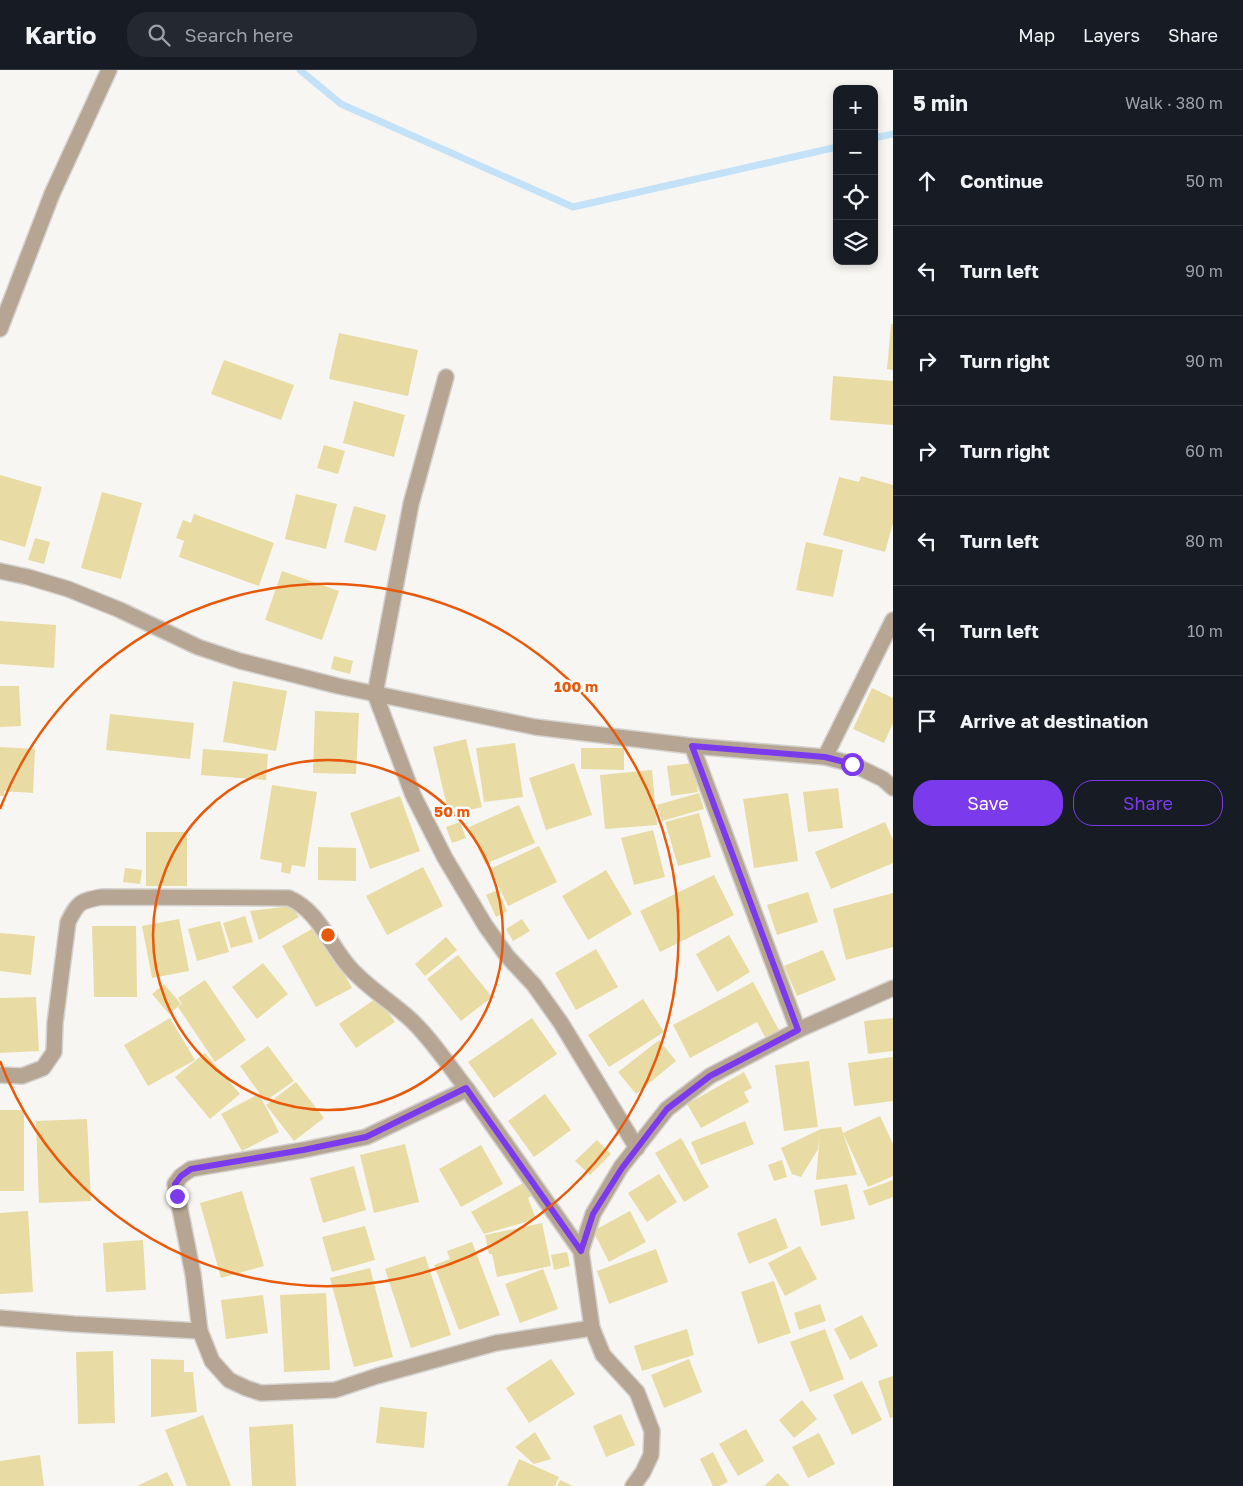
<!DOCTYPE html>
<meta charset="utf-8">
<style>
:root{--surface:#171b24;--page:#242831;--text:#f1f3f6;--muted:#9ea1a6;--line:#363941;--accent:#7c3aed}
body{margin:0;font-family:"Golos Text",sans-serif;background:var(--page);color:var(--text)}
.controls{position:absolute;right:15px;top:15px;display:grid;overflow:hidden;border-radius:10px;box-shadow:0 2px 8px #0003}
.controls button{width:45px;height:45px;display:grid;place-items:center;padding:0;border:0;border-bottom:1px solid var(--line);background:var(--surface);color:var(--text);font:25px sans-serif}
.stop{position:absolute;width:15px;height:15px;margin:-11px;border:4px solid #7c3aed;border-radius:50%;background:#fff}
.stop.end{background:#7c3aed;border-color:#fff;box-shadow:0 1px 5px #0008}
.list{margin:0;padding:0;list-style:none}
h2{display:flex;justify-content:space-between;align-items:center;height:65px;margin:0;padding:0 20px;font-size:21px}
h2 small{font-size:16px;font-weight:400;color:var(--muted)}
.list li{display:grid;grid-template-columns:32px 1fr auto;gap:15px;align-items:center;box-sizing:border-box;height:90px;padding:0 20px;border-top:1px solid var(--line)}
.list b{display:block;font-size:19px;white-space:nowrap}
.list em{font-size:16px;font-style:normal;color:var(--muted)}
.actions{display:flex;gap:10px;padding:15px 20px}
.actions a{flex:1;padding:11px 0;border:1px solid var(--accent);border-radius:20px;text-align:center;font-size:18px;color:var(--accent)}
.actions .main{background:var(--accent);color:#fff}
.icon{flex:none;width:28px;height:28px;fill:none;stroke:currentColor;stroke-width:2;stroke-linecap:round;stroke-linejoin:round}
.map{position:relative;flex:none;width:893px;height:1416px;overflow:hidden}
header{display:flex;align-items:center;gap:30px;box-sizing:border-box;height:70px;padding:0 25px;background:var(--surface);border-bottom:1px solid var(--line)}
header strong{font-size:24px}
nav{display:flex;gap:28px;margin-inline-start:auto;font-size:18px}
.search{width:350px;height:45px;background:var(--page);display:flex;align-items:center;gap:12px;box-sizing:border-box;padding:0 18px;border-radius:20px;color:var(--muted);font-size:19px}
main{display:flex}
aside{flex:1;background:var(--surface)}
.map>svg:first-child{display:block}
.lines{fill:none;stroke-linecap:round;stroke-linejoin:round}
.stream{stroke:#c3e2f8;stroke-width:7}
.building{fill:#e8dba3}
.minor-casing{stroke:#d4d2cf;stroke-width:18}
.minor{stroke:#b7a593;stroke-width:15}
.route{stroke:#7c3aed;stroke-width:6}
.ring{fill:none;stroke:#e8590c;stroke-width:2.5}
.centre{fill:#e8590c;stroke:#fff;stroke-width:2.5}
.ring-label{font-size:15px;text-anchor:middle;font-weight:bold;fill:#e8590c;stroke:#fff;stroke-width:5;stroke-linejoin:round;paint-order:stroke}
</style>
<header>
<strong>Kartio</strong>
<div class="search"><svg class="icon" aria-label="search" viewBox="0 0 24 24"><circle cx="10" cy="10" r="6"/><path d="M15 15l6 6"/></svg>Search here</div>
<nav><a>Map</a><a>Layers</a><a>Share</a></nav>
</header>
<main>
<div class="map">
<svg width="893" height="1416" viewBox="0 0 893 1416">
<rect width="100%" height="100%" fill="#f8f6f2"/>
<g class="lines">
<g class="stream">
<polyline points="300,0 341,34 573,137 837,77"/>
<polyline points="874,68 893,64"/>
</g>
</g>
<g class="building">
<polygon points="891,254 893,254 893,300 887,299"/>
<polygon points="339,263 418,280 408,326 329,309"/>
<polygon points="224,290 294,315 281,350 211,324"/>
<polygon points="833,306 893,311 893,355 830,350"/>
<polygon points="354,331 405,345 394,387 343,373"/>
<polygon points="324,375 345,381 338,404 317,398"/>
<polygon points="0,405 42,417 25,477 0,470"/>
<polygon points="861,406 893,415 893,453 885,482 823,465 839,407 859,412"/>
<polygon points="102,422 142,433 121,509 81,498"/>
<polygon points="296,424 337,434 326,479 285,469"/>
<polygon points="354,436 386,445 376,481 344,472"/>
<polygon points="194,444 274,473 259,516 179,487 184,471 176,468 183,450 191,453"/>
<polygon points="35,468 50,472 44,494 28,490"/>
<polygon points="806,472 843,480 833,527 796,520"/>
<polygon points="282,501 339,521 322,570 265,550"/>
<polygon points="0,551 56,555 54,598 0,594"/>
<polygon points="334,586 353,591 350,604 331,599"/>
<polygon points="233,611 287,621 276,681 223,672"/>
<polygon points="0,616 19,616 21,656 0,657"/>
<polygon points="872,618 893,628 893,653 884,673 853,659"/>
<polygon points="315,641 359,643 356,704 313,703"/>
<polygon points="110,644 194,653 190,689 106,680"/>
<polygon points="466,669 482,737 449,745 433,677"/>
<polygon points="515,673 523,727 484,732 476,678"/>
<polygon points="0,677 35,679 33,723 4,721 4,726 0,726"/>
<polygon points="581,678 624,678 624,700 581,699"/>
<polygon points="203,679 268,684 266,710 201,705"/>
<polygon points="574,693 592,745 546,760 529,708"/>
<polygon points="693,693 698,722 671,726 667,696"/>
<polygon points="652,700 657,755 605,759 600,705"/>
<polygon points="272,715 317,722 305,797 292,795 290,804 281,802 282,793 260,789"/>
<polygon points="838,718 843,758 808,762 803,722"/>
<polygon points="699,723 704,739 662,751 657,735"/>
<polygon points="788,723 798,791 754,798 743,729"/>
<polygon points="400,726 420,781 370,799 350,743"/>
<polygon points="519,735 535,773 485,794 469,757"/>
<polygon points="699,743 711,787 678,796 665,752"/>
<polygon points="460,752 466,768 452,773 446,757"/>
<polygon points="885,752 893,770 893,793 831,819 815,782"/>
<polygon points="653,760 665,807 634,815 621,768"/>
<rect x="146" y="762" width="41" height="54"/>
<polygon points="539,776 557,812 508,836 490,799"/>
<polygon points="318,777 356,778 356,811 318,810"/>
<polygon points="423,797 443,836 387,865 366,826"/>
<polygon points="125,798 142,800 140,814 123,812"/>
<polygon points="606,800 632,844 588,870 562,826"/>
<polygon points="714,805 734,845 660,882 640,841"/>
<polygon points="498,820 507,841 496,847 486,825"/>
<polygon points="808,822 818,852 777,865 767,835"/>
<polygon points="893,823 893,877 846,890 833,839"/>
<polygon points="291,836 299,847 259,870 250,841"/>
<polygon points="245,846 253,872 231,878 223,853"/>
<polygon points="179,849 189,901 152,908 142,856"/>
<polygon points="522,849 530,861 513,871 506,859"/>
<polygon points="220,851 229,882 197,891 188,859"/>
<polygon points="92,856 136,856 137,927 94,927"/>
<polygon points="317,856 352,918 316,937 282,876"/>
<polygon points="0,863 35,866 31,905 0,901"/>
<polygon points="729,865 750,902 717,922 696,884"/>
<polygon points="446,867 457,880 425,906 415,894"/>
<polygon points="596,879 618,917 576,940 555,903"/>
<polygon points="823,880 836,910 797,926 784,896"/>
<polygon points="458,885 492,927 461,951 427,909"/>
<polygon points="263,893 288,924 257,949 232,917"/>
<polygon points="205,910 246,970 215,992 178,937 182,934 178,928"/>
<polygon points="753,912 780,962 766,969 757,952 690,988 673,955"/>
<polygon points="164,914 181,934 169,944 152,924"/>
<polygon points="36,927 39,981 0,983 0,928"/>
<polygon points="378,927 395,952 356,978 339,954"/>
<polygon points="643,929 664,962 609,997 588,965"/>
<polygon points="170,948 195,990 148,1016 124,975"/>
<polygon points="532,948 557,984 494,1028 468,992"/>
<polygon points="893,948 893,981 868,984 864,951"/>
<polygon points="659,970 676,991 636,1024 618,1002"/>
<polygon points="268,976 294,1011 265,1031 240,996"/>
<polygon points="205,983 240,1024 210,1049 175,1007"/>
<polygon points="893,987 893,1031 854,1036 848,993"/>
<polygon points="809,991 818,1057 784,1061 775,995"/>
<polygon points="744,1002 752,1018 744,1022 749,1032 701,1058 687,1034"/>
<polygon points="296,1012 324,1048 294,1071 266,1035"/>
<polygon points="259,1024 279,1062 242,1081 221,1044"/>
<polygon points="545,1024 571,1060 534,1087 508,1051"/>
<rect x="0" y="1040" width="24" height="81"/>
<polygon points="880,1046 893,1074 893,1106 868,1117 843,1063"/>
<polygon points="87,1049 91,1131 39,1133 36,1051"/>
<polygon points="745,1051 754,1074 701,1095 691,1072"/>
<polygon points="841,1057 857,1105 816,1110 820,1063 818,1079 801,1107 792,1104 781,1078 821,1059"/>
<polygon points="681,1068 709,1117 684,1132 655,1083"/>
<polygon points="597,1070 611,1084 590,1105 575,1091"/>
<polygon points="405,1074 419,1132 374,1143 360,1085"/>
<polygon points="481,1075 503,1114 461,1137 439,1099"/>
<polygon points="782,1090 787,1107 774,1111 768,1095"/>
<polygon points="354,1096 366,1140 323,1153 310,1108"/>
<polygon points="659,1104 677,1132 647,1152 628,1123"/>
<polygon points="893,1110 893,1127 869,1136 863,1121"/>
<polygon points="527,1111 534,1124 528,1128 536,1149 484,1164 471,1142"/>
<polygon points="847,1114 855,1149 821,1156 814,1120"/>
<polygon points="242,1121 264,1196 221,1208 200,1133"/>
<polygon points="28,1141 33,1222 0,1224 0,1143"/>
<polygon points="630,1141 646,1172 609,1192 593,1161"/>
<polygon points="776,1148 788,1178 749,1194 737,1163"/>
<polygon points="542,1153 551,1196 497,1207 492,1184 489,1184 485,1165"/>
<polygon points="365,1156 375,1190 332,1202 322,1167"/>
<polygon points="143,1170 146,1220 106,1222 103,1173"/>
<polygon points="472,1172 500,1245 459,1260 434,1195 450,1189 447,1181"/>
<polygon points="800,1176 817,1209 785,1226 768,1193"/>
<polygon points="656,1179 668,1212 609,1234 597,1201"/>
<polygon points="567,1182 570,1196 554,1200 551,1185"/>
<polygon points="425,1186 451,1265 411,1278 385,1199"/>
<polygon points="370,1198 393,1287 354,1297 330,1208"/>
<polygon points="543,1199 558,1239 520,1253 505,1214"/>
<polygon points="774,1211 791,1263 758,1274 741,1222"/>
<polygon points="326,1223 330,1300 284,1302 280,1225"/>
<polygon points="263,1225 268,1263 226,1269 221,1230"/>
<polygon points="820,1234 826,1251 799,1260 794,1243"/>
<polygon points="862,1245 878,1276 850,1290 834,1259"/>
<polygon points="687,1259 694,1285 642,1301 634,1276"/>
<polygon points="825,1259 844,1309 810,1322 790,1272"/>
<polygon points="113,1281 115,1353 78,1354 76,1282"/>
<polygon points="151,1289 184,1290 184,1302 193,1302 197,1342 151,1347"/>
<polygon points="551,1289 575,1324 529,1353 506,1318"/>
<polygon points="689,1289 702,1322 664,1338 651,1305"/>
<polygon points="893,1306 893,1347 890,1348 878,1311"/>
<polygon points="862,1311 882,1350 852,1365 833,1325"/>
<polygon points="802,1330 817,1349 794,1368 779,1350"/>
<polygon points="380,1337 427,1342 424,1378 376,1373"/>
<polygon points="621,1344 635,1375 606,1387 593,1356"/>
<polygon points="203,1345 231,1416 187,1416 165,1360"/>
<polygon points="293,1354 296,1416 252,1416 249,1357"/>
<polygon points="746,1359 764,1391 738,1406 719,1374"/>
<polygon points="535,1362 551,1389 534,1394 515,1377"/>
<polygon points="819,1363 835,1394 808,1408 792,1377"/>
<polygon points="713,1382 728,1412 719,1416 713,1416 700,1389"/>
<polygon points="40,1385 44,1416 0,1416 0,1391"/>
<polygon points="519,1389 559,1407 555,1416 507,1416"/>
<polygon points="167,1402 174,1416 137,1416"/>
<polygon points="778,1403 790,1416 764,1416"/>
<polygon points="560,1410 573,1416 557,1416"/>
</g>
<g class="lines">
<g class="minor-casing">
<g id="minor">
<polyline points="0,259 52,124 109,0"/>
<polyline points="446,307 411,434 375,624 413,725 445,788 485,855 507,886 534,915 561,953 637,1078"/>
<polyline points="0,501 28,507 68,519 120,540 198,577 240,591 338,616 535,657 692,676 825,687 852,694 883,709 893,718"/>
<polyline points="692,676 798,960"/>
<polyline points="825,687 893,550"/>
<path d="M0,1005L22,1006L43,998L54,982L55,953L68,852C78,832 80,831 102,827L289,828C321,842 330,878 353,901C370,919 391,932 409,948C431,968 448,995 467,1019"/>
<polyline points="581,1181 467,1019 366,1067 303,1080 191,1099 181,1106 175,1114 193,1204 200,1261 212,1291 229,1310 246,1318 261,1323 335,1320 377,1306 496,1273 592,1258"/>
<polyline points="0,1248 74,1254 200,1261"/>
<polyline points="633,1416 643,1402 651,1385 652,1361 637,1322 603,1285 592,1258 581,1181 593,1144 621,1097 667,1039 710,1006 798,960 893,918"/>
</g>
</g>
<use href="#minor" class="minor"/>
</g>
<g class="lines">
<polyline class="route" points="177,1126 175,1114 181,1106 191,1099 303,1080 366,1067 466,1018 581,1181 593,1144 622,1098 667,1039 710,1006 798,960 692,676 825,687 852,694"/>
</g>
<g class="ring">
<circle cx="328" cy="865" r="175"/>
<path d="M0 739A351 351 0 1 1 0 991"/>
</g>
<circle cx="328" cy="865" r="8" class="centre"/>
<g class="ring-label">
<text x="576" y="622">100 m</text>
<text x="452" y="747">50 m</text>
</g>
</svg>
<div class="controls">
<button>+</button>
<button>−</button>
<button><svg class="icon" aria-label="locate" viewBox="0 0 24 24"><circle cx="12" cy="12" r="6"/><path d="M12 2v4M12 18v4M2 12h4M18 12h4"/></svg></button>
<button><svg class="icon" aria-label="layers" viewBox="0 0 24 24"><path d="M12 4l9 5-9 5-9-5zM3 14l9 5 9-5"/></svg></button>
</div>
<div class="stop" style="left:852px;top:694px"></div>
<div class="stop end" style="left:177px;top:1126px"></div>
</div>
<aside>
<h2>5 min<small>Walk · 380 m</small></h2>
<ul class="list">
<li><svg class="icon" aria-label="ahead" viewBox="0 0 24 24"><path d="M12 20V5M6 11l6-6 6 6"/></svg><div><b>Continue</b></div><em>50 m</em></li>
<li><svg class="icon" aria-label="left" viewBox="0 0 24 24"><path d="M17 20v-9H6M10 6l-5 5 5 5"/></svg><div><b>Turn left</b></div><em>90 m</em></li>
<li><svg class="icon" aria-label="right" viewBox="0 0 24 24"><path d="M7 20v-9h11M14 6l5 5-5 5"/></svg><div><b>Turn right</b></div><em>90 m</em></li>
<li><svg class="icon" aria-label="right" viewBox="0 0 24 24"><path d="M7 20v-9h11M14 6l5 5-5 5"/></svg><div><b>Turn right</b></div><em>60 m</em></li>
<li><svg class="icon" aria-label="left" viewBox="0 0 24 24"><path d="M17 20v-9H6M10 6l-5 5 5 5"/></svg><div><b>Turn left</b></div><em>80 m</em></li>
<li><svg class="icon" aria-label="left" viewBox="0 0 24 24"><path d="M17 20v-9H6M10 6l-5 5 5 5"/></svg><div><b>Turn left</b></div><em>10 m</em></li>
<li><svg class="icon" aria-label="arrive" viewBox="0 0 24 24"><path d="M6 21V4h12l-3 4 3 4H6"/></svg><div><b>Arrive at destination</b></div></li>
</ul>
<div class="actions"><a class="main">Save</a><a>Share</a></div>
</aside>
</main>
